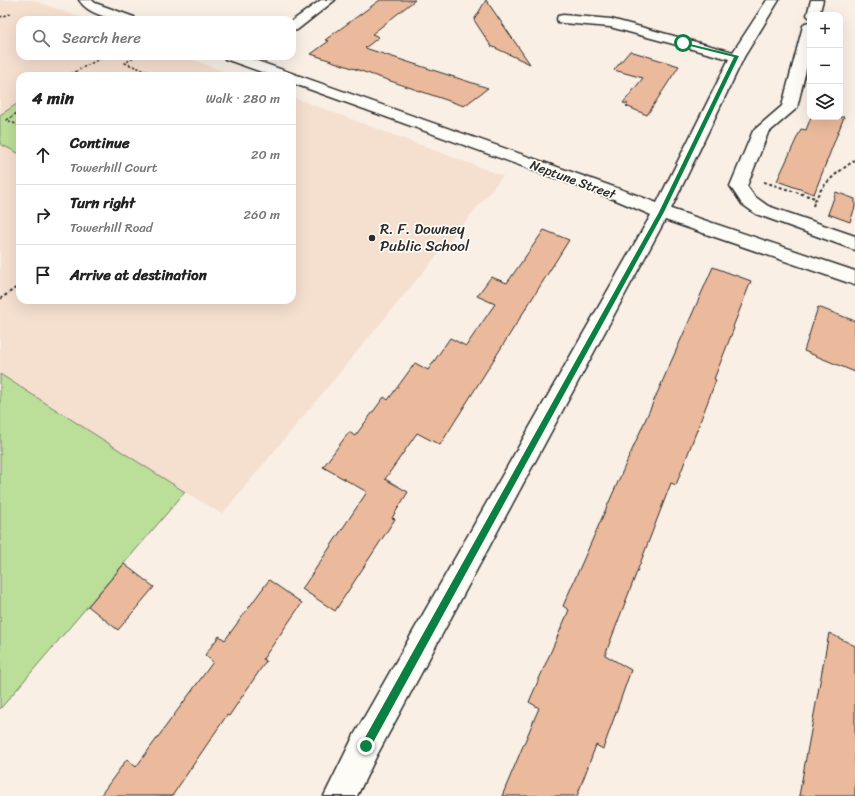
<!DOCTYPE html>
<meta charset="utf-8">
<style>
:root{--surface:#fff;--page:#f6f6f6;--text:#222;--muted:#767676;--line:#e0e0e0}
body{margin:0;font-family:Sriracha,sans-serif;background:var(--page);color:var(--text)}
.controls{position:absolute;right:12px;top:12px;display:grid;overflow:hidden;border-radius:8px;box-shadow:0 4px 16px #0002}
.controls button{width:36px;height:36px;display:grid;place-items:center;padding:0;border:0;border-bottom:1px solid var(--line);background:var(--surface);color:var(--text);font:20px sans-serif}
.stop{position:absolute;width:12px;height:12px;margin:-9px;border:3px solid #0b8043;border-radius:50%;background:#fff}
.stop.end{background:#0b8043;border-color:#fff;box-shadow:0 1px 4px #0008}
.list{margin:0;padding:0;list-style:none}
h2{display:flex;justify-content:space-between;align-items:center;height:52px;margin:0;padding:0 16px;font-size:17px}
h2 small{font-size:13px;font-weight:400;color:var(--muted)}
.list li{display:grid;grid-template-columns:26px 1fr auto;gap:12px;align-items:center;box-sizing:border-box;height:60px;padding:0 16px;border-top:1px solid var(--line)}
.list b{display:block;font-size:15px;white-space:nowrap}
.list p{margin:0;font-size:13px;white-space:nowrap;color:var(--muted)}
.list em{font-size:13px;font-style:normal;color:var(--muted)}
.icon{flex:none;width:22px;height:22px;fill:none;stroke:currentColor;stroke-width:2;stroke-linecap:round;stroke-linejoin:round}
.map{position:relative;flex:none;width:855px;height:796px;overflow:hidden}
.search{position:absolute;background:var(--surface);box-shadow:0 4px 16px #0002;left:16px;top:16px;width:280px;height:44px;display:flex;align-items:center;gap:10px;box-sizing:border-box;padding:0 14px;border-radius:12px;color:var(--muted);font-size:15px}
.panel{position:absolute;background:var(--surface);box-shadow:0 4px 16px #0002;left:16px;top:72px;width:280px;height:232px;border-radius:12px}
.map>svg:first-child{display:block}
.built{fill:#f5dfcf}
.green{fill:#bbde98;stroke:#738462}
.building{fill:#ebba9c;stroke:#2b2b2b}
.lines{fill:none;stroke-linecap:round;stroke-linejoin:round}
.minor-casing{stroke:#2b2b2b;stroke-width:3}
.path-far1{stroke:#2b2b2b;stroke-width:1.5;stroke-dasharray:2.5 2;stroke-linecap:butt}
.path{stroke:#2b2b2b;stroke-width:2;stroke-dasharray:3 2.5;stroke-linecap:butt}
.minor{fill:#fdfcf7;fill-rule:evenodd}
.route{fill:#0b8043}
.poi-dot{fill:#2b2b2b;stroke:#fdfcf7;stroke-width:1.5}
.labels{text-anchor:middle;stroke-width:3.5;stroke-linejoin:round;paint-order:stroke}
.far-street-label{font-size:13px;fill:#2b2b2b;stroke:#fdfcf7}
.poi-label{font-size:15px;fill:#2b2b2b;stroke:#fdfcf7;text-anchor:start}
</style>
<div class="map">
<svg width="855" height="796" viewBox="0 0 855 796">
<rect width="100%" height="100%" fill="#f9efe5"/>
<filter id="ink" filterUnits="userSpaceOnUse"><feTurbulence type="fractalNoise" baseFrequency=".025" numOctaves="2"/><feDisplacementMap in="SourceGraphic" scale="8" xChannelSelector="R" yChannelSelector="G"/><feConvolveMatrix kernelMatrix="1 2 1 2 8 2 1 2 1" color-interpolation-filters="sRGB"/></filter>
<g filter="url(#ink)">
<polygon class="built" points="0,0 33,0 87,20 20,20 20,56 183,56 236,76 20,76 20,300 292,300 292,97 503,176 222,514 185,492 0,374"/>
<g class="green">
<polygon points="20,102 20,154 0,144 0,115"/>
<polygon points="0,374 185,492 0,709"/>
</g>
<g class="building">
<polygon points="380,0 415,0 372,34 379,37 365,48 488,88 464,106 311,54 329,41 325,40"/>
<polygon points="486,0 530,64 491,46 474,20"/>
<polygon points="630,51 679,66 647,115 626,106 628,104 623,103 643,78 614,70"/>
<polygon points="811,117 844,117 814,194 777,181 801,129 806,130"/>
<polygon points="836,192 855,199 855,207 850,222 828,214"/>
<polygon points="544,230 569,240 440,445 417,433 385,479 408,492 392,518 395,519 335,611 302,589 367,492 323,467 349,432 355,436 384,397 388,400 415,363 428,370 450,338 466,346 495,304 477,296 491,277 507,283"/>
<polygon points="713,267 751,281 733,327 734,328 714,379 716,380 676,485 671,483 605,655 631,670 603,749 596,745 577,796 502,796 539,708 529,702 569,610 563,606"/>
<polygon points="818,307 855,321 855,372 804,351"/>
<polygon points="124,564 154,587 118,630 88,606"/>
<polygon points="269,580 302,603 263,659 266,661 229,716 227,715 172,796 100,796 127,759 136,767 213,662 205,655 219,636 225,640"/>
<polygon points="829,633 855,646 855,796 799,796"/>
</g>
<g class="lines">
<g class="minor-casing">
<g id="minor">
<path d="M79,0H92L95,3L134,17L135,20C117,20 90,17 79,0Z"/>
<polygon points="321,0 335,0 297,30 292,31 292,21"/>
<polygon points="767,0 779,0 744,57 671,209 855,271 855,285 665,220 376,757 357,796 324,796 354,735 651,215 616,200 292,83 292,76 273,76 225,59 223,56 243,56 628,192 657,203 729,59 610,27 563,23 558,22 557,19 558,16 563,15 611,19 733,52"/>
<polygon points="811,0 823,0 819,15 810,15 810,18 807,15"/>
<polygon points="810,22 810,53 797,108 768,133 747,186 754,196 768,206 855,236 855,250 756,214 742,204 730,186 753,131 782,106 803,26 805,23"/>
</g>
</g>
<g class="path-far1">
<polyline points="0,17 10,14"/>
<polyline points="133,58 125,63 159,76"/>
<polyline points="67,76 105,56"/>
<polyline points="20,111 7,120 20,126"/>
</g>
<g class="path">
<polyline points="764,182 815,198"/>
<path d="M813,206C820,184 837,173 855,160"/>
<polyline points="0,299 20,285"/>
</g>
<use href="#minor" class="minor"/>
</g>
</g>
<polygon class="route" points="682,42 739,56 664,212 369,750 366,751 362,750 361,746 362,743 659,212 734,57 682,44"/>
<circle class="poi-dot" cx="372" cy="238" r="4"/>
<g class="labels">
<g class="far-street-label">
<text transform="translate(573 179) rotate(20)" y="5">Neptune Street</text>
</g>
<g class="poi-label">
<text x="380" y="234">R. F. Downey<tspan x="380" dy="17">Public School</tspan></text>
</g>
</g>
</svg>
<div class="controls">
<button>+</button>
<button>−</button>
<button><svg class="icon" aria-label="layers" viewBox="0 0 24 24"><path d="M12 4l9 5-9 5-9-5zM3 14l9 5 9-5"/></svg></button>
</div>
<div class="stop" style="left:683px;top:43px"></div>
<div class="stop end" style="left:366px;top:746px"></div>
<div class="search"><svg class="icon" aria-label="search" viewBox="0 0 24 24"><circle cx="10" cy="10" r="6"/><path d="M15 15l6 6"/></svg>Search here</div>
<section class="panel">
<h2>4 min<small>Walk · 280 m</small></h2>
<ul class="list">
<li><svg class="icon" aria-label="ahead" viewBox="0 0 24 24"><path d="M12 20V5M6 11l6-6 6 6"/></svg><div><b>Continue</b><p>Towerhill Court</p></div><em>20 m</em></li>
<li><svg class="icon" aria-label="right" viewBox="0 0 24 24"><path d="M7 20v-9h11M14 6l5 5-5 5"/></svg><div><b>Turn right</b><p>Towerhill Road</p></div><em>260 m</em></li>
<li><svg class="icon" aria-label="arrive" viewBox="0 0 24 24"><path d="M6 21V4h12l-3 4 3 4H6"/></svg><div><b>Arrive at destination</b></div></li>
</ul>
</section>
</div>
